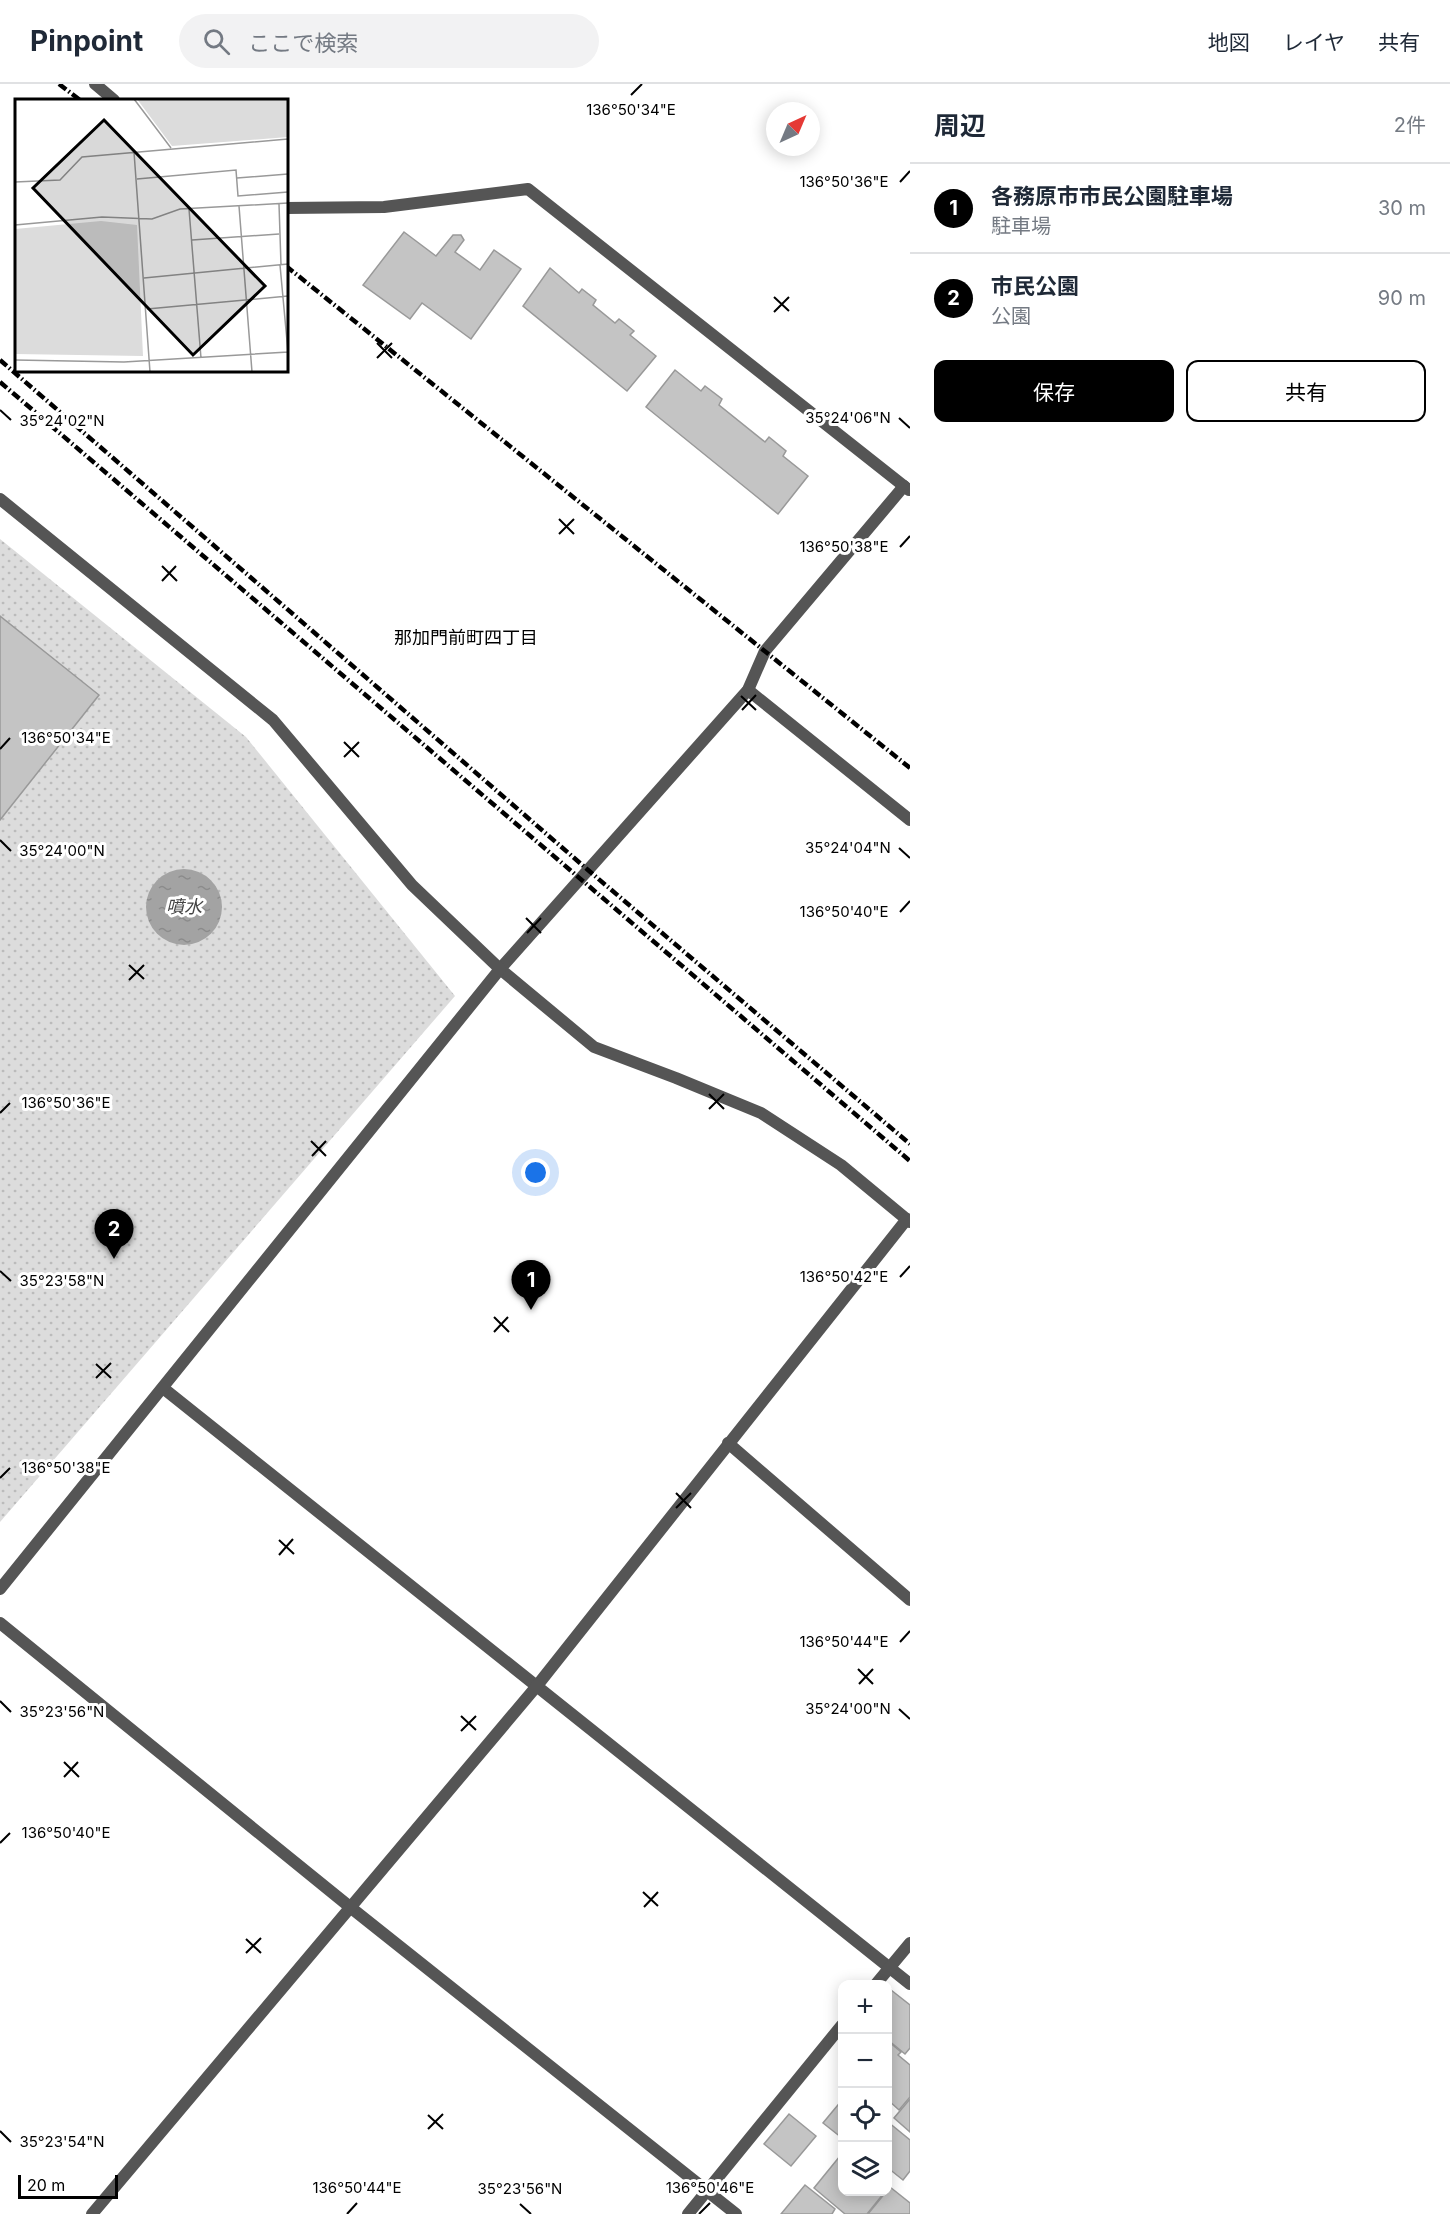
<!DOCTYPE html>
<html lang="ja">
<meta charset="utf-8">
<style>
:root{--surface:#fff;--page:#f2f2f3;--text:#1f2937;--muted:#747a83;--line:#e0e1e3;--accent:#000}
body{margin:0;font-family:Inter,"Noto Sans JP",sans-serif;background:var(--page);color:var(--text)}
.controls{position:absolute;right:18px;bottom:18px;display:grid;overflow:hidden;border-radius:12px;box-shadow:0 3px 15px #0003}
.controls button{width:54px;height:54px;display:grid;place-items:center;padding:0;border:0;border-bottom:2px solid var(--line);background:var(--surface);color:var(--text);font:30px sans-serif}
.compass{position:absolute;left:766px;top:18px;width:54px;height:54px;border-radius:50%;background:var(--surface);box-shadow:0 3px 15px #0003;rotate:44deg}
.scale{position:absolute;left:18px;bottom:15px;width:100px;box-sizing:border-box;padding-left:6px;border:3px solid #000;border-top:0;font-size:16px;line-height:21px;white-space:nowrap;color:#000;-webkit-text-stroke:4px #fff;paint-order:stroke}
.you{position:absolute;left:536px;top:1089px;width:21px;height:21px;margin:-15px;border:4px solid #fff;border-radius:50%;background:#1a73e8;box-shadow:0 0 0 9px #1a73e833}
.badge{display:grid;place-items:center;width:39px;height:39px;border-radius:50%;background:var(--accent);color:#fff;font-size:20px;font-weight:700}
.pin{position:absolute;translate:-50% -50px;filter:drop-shadow(0 2px 3px #0008)}
.pin::after{content:'';position:absolute;top:32px;width:21px;height:18px;background:inherit;clip-path:polygon(0 0,100% 0,50% 100%)}
.list{margin:0;padding:0;list-style:none}
h2{display:flex;justify-content:space-between;align-items:center;height:78px;margin:0;padding:0 24px;font-size:26px}
h2 small{font-size:20px;font-weight:400;color:var(--muted)}
.list li{display:grid;grid-template-columns:39px 1fr auto;gap:18px;align-items:center;box-sizing:border-box;height:90px;padding:0 24px;border-top:2px solid var(--line)}
.list b{display:block;font-size:22px;white-space:nowrap}
.list p{margin:0;font-size:20px;white-space:nowrap;color:var(--muted)}
.list em{font-size:20px;font-style:normal;color:var(--muted)}
.actions{display:flex;gap:12px;padding:18px 24px}
.actions a{flex:1;padding:14px 0;border:2px solid var(--accent);border-radius:12px;text-align:center;font-size:21px;color:var(--accent)}
.actions .main{background:var(--accent);color:#fff}
.icon{flex:none;width:33px;height:33px;fill:none;stroke:currentColor;stroke-width:2;stroke-linecap:round;stroke-linejoin:round}
.map{position:relative;flex:none;width:910px;height:2130px;overflow:hidden}
header{display:flex;align-items:center;gap:36px;box-sizing:border-box;height:84px;padding:0 30px;background:var(--surface);border-bottom:2px solid var(--line)}
header strong{font-size:28px}
nav{display:flex;gap:33px;margin-inline-start:auto;font-size:21px}
.search{width:420px;height:54px;background:var(--page);display:flex;align-items:center;gap:15px;box-sizing:border-box;padding:0 21px;border-radius:33px;color:var(--muted);font-size:22px}
main{display:flex}
aside{flex:1;background:var(--surface)}
.map>svg:first-child{display:block}
.park{fill:url(#park-dots)}
.water{fill:url(#water-ripples)}
.building{fill:#c4c4c4;stroke:#999;stroke-width:1.5}
.lines{fill:none;stroke-linecap:round;stroke-linejoin:round}
.minor{stroke:#555;stroke-width:12}
.tertiary{stroke:#555;stroke-width:12}
.rail{stroke:#000;stroke-width:4.5;stroke-dasharray:9 3 1.5 3;stroke-linecap:butt}
.ticks{fill:none;stroke:#000;stroke-width:2}
.labels{text-anchor:middle;stroke-width:6;stroke-linejoin:round;paint-order:stroke}
.neighbourhood-label{font-size:18px;fill:#000;stroke:#fff}
.water-label{font-size:18px;font-style:italic;fill:#444;stroke:#fff}
.inset-road{fill:none;stroke:#999;stroke-width:1.5}
.view{fill:#000;fill-opacity:0.15;stroke:#000;stroke-width:3}
.inset-edge{fill:none;stroke:#000;stroke-width:3}
.ticks-label{font-size:15px;text-anchor:middle;fill:#000;stroke:#fff;stroke-width:6;stroke-linejoin:round;paint-order:stroke}
</style>
<header>
<strong>Pinpoint</strong>
<div class="search"><svg class="icon" aria-label="search" viewBox="0 0 24 24"><circle cx="10" cy="10" r="6"/><path d="M15 15l6 6"/></svg>ここで検索</div>
<nav><a>地図</a><a>レイヤ</a><a>共有</a></nav>
</header>
<main>
<div class="map">
<svg width="910" height="2130" viewBox="0 0 910 2130">
<defs>
<pattern id="park-dots" width="8" height="8" patternUnits="userSpaceOnUse" patternTransform="scale(1.5)"><rect width="8" height="8" fill="#dcdcdc"/><path d="M2 2h.1M6 6h.1" fill="none" stroke="#bbb" stroke-width="1.8" stroke-linecap="round"/></pattern>
<pattern id="water-ripples" width="26" height="14" patternUnits="userSpaceOnUse" patternTransform="scale(1.5)"><rect width="26" height="14" fill="#a3a3a3"/><path d="M2 4q2-2 4 0t4 0M15 11q2-2 4 0t4 0" fill="none" stroke="#8b8b8b"/></pattern>
</defs>
<rect width="100%" height="100%" fill="#fff"/>
<polygon class="park" points="0,455 246,653 455,912 0,1438"/>
<circle class="water" cx="184" cy="823" r="38"/>
<g class="building">
<polygon points="404,148 436,172 453,151 461,151 464,156 455,168 480,186 494,166 521,185 471,255 422,219 410,235 363,201"/>
<polygon points="550,184 579,209 582,205 596,216 593,221 615,239 619,235 634,247 630,251 656,272 627,307 523,222"/>
<polygon points="675,286 701,307 705,302 722,315 719,321 765,358 769,353 786,367 783,372 808,392 778,430 646,323"/>
<polygon points="0,532 99,611 0,736"/>
<polygon points="891,1906 910,1921 910,1964 905,1970 888,1956 888,1910"/>
<polygon points="888,1957 901,1968 898,1971 910,1981 910,2013 899,2026 888,2016"/>
<polygon points="910,2015 910,2048 894,2034"/>
<polygon points="842,2016 842,2054 823,2039"/>
<polygon points="789,2030 816,2052 791,2082 764,2060"/>
<polygon points="888,2038 910,2056 910,2087 903,2096 888,2084"/>
<polygon points="840,2072 842,2075 842,2108 884,2109 867,2130 845,2130 814,2104"/>
<polygon points="805,2101 835,2125 832,2130 781,2130"/>
<polygon points="890,2103 910,2119 910,2130 868,2130"/>
</g>
<g class="lines">
<g class="minor">
<polyline points="95,0 114,16"/>
<polyline points="286,124 384,123 528,105 909,406"/>
<polyline points="904,402 765,567 748,606 500,885 594,963 676,994 761,1029 841,1081 910,1138"/>
<polyline points="748,606 910,736"/>
<polyline points="163,1304 910,1900"/>
<polyline points="728,1359 910,1516"/>
<polyline points="0,1539 350,1823 736,2130"/>
<polyline points="876,1900 910,1859"/>
<polyline points="92,2130 536,1603 907,1135"/>
<polyline points="688,2130 842,1941"/>
</g>
<polyline class="tertiary" points="0,415 273,636 412,801 500,885 0,1505"/>
<g class="rail">
<polyline points="59,0 80,16"/>
<polyline points="286,182 910,684"/>
<polyline points="0,276 588,786 910,1060"/>
<polyline points="0,298 910,1077"/>
</g>
</g>
<path class="ticks" d="M631,11L642,0M900,98L910,87M774,213L789,227M774,228L789,213M377,259L392,274M377,274L392,259M0,326L11,336M899,334L910,344M559,435L574,450M559,450L574,435M900,463L910,452M162,482L177,497M162,497L176,482M741,612L756,626M742,626L756,611M344,658L359,673M0,665L10,654M344,673L359,658M0,756L11,767M899,764L910,774M900,828L910,817M526,834L541,849M527,849L541,834M129,881L144,895M129,896L144,881M709,1010L724,1025M709,1025L724,1010M0,1029L10,1019M311,1057L326,1072M312,1072L326,1057M0,1187L11,1197M900,1193L910,1182M494,1233L509,1248M494,1248L508,1233M96,1280L111,1294M96,1294L111,1279M0,1394L10,1384M676,1409L691,1424M676,1424L691,1409M279,1456L294,1470M279,1471L293,1455M900,1558L910,1547M858,1585L873,1600M859,1600L873,1585M0,1617L11,1628M899,1625L910,1635M461,1632L476,1646M461,1647L476,1632M64,1678L79,1693M64,1693L78,1678M0,1759L10,1749M643,1808L658,1822M644,1823L658,1808M246,1855L261,1869M246,1869L261,1854M428,2031L443,2045M428,2045L443,2030M0,2047L11,2058M520,2120L531,2130M347,2130L357,2119M699,2130L710,2119"/>
<g class="labels">
<g class="neighbourhood-label">
<text x="466" y="560">那加門前町四丁目</text>
</g>
<g class="water-label">
<text x="184" y="829">噴水</text>
</g>
</g>
<g transform="translate(15 15)">
<rect width="273" height="273" fill="#fff"/>
<path d="M122,0H273V38L157,47ZM86,122L122,126L128,257L0,255V130Z" fill="#dcdcdc"/>
<path class="inset-road" d="M119,0L156,49M119,53L135,273M222,79L273,75M122,80L221,71L223,97L273,93M0,83L45,81L67,58L273,40M264,105L266,166M224,107L237,273M174,110L186,259M0,126L87,118L137,120L165,110L273,104M177,141L264,135M129,179L273,165M132,210L273,197M0,261L109,263L273,253L265,166"/>
<path class="view" d="M89,21L250,187L178,256L18,89Z"/>
<rect width="273" height="273" class="inset-edge"/>
</g>
<g class="ticks-label">
<text x="631" y="31">136°50'34"E</text>
<text x="844" y="103">136°50'36"E</text>
<text x="848" y="339">35°24'06"N</text>
<text x="62" y="342">35°24'02"N</text>
<text x="844" y="468">136°50'38"E</text>
<text x="66" y="659">136°50'34"E</text>
<text x="848" y="769">35°24'04"N</text>
<text x="62" y="772">35°24'00"N</text>
<text x="844" y="833">136°50'40"E</text>
<text x="66" y="1024">136°50'36"E</text>
<text x="844" y="1198">136°50'42"E</text>
<text x="62" y="1202">35°23'58"N</text>
<text x="66" y="1389">136°50'38"E</text>
<text x="844" y="1563">136°50'44"E</text>
<text x="848" y="1630">35°24'00"N</text>
<text x="62" y="1633">35°23'56"N</text>
<text x="66" y="1754">136°50'40"E</text>
<text x="62" y="2063">35°23'54"N</text>
<text x="357" y="2109">136°50'44"E</text>
<text x="710" y="2109">136°50'46"E</text>
<text x="520" y="2110">35°23'56"N</text>
</g>
</svg>
<div class="controls">
<button>+</button>
<button>−</button>
<button><svg class="icon" aria-label="locate" viewBox="0 0 24 24"><circle cx="12" cy="12" r="6"/><path d="M12 2v4M12 18v4M2 12h4M18 12h4"/></svg></button>
<button><svg class="icon" aria-label="layers" viewBox="0 0 24 24"><path d="M12 4l9 5-9 5-9-5zM3 14l9 5 9-5"/></svg></button>
</div>
<svg class="compass" viewBox="-18 -18 36 36"><path d="M0-13l5 13h-10z" fill="#e53935"/><path d="M0 13l5-13h-10z" fill="#747a83"/></svg>
<div class="scale">20 m</div>
<div class="you"></div>
<div class="pin badge" style="left:531px;top:1226px">1</div>
<div class="pin badge" style="left:114px;top:1175px">2</div>
</div>
<aside>
<h2>周辺<small>2件</small></h2>
<ul class="list">
<li><span class="badge">1</span><div><b>各務原市市民公園駐車場</b><p>駐車場</p></div><em>30 m</em></li>
<li><span class="badge">2</span><div><b>市民公園</b><p>公園</p></div><em>90 m</em></li>
</ul>
<div class="actions"><a class="main">保存</a><a>共有</a></div>
</aside>
</main>
